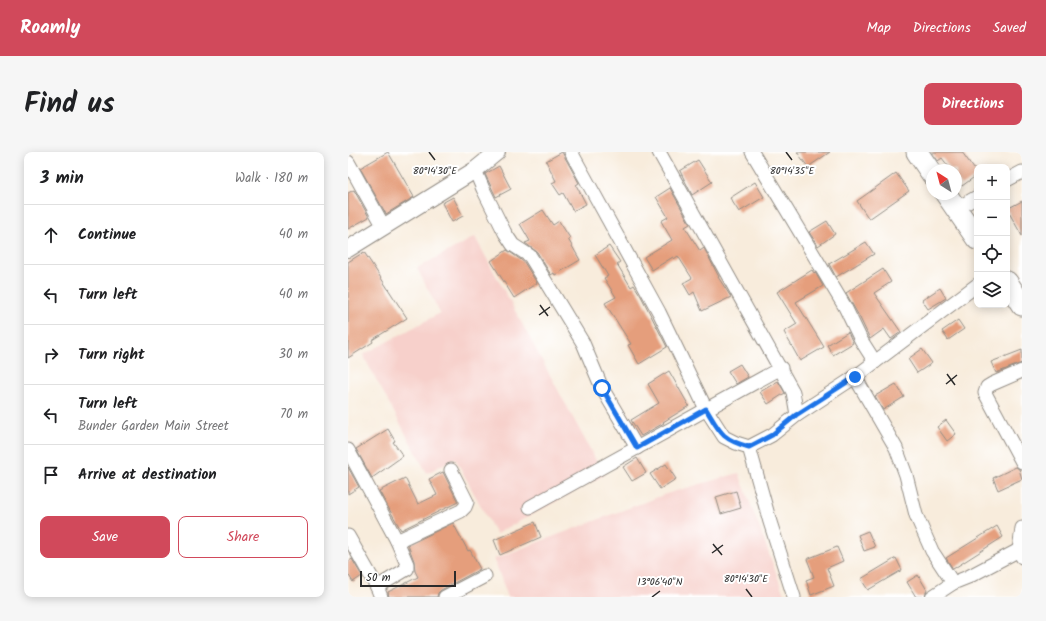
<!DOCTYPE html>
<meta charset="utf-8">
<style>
:root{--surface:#fff;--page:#f6f6f6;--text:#202124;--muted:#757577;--line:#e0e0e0;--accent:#d1495b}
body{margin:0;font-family:Kalam,sans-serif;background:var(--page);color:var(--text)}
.controls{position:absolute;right:12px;top:12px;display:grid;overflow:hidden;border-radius:8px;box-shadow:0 2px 10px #0003}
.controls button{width:36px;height:36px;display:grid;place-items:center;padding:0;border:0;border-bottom:1px solid var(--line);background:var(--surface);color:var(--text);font:20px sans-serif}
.compass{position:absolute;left:578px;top:12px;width:36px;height:36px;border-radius:50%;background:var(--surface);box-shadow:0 2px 10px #0003;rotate:324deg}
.scale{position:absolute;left:12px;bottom:10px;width:96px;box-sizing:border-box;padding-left:4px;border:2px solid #2b2b2b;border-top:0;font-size:11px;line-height:14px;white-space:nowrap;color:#2b2b2b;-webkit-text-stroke:3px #fff;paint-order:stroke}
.stop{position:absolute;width:12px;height:12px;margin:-9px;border:3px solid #1a73e8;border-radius:50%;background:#fff}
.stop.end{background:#1a73e8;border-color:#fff;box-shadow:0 1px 4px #0008}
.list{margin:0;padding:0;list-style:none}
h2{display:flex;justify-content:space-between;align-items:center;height:52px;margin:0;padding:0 16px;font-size:17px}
h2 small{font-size:13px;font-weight:400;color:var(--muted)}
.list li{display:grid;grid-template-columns:26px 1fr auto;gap:12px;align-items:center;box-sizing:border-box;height:60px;padding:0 16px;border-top:1px solid var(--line)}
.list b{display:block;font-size:15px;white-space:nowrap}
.list p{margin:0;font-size:13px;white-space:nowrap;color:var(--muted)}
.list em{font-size:13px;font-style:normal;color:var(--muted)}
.actions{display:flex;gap:8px;padding:12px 16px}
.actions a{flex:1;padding:9px 0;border:1px solid var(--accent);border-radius:8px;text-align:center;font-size:14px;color:var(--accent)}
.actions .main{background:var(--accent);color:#fff}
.icon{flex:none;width:22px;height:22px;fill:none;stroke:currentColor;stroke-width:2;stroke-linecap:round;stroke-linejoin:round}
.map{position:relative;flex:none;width:674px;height:445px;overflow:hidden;border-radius:8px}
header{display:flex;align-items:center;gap:24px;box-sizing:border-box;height:56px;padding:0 20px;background:var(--accent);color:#fff}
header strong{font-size:19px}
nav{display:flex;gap:22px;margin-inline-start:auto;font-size:14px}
.intro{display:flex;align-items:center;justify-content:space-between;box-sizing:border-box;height:96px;padding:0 24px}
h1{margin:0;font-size:28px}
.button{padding:10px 18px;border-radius:8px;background:var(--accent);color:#fff;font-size:14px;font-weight:700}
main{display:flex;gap:24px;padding:0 24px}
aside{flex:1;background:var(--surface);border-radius:8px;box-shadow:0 2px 10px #0003}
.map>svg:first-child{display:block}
.built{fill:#f7d0cb}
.building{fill:#e59e7c}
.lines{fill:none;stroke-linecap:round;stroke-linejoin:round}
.minor-casing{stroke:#928c84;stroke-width:15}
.tertiary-casing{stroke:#928c84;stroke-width:18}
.primary-casing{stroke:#928c84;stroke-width:23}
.minor{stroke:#fff;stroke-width:13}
.tertiary{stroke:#fff;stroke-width:16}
.primary{stroke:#fff;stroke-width:21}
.route{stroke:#1a73e8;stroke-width:5}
.ticks{fill:none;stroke:#2b2b2b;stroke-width:1.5}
.ticks-label{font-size:10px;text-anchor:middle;fill:#2b2b2b;stroke:#fff;stroke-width:4;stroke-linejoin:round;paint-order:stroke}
</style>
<header>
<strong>Roamly</strong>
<nav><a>Map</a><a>Directions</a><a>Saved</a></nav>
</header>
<div class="intro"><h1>Find us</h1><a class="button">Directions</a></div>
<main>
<aside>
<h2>3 min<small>Walk · 180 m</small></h2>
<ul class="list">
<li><svg class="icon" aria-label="ahead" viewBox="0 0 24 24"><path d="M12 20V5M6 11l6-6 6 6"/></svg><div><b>Continue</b></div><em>40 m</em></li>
<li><svg class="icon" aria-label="left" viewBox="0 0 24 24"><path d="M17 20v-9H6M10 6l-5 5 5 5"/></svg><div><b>Turn left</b></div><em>40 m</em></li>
<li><svg class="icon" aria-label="right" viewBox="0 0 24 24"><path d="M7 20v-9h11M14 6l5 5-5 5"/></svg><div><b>Turn right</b></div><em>30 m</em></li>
<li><svg class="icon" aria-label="left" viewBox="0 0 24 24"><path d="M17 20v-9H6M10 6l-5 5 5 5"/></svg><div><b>Turn left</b><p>Bunder Garden Main Street</p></div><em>70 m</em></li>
<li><svg class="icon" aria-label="arrive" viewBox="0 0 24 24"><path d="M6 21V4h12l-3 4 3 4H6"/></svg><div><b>Arrive at destination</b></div></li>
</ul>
<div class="actions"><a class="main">Save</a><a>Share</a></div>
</aside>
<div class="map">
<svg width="674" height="445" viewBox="0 0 674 445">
<rect width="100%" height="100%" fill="#fff"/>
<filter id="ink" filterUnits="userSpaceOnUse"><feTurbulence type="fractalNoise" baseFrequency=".025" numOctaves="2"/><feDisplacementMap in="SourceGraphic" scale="8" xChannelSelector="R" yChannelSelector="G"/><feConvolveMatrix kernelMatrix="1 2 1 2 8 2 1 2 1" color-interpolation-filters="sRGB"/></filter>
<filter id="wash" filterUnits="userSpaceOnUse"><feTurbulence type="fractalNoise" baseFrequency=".012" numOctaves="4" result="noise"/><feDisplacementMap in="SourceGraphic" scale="16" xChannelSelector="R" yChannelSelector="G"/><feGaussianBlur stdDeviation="0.9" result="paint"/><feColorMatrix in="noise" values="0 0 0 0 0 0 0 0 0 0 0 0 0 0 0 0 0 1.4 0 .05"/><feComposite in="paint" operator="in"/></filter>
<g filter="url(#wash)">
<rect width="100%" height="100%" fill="#f8ecdc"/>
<g class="built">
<polygon points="127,85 256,323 148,382 107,306 79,321 15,203 92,161 69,116"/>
<polygon points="391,321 437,445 160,445 146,407 318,342"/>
</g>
<g id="blocks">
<g class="building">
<polygon points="40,0 66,45 38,62 12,16"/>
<polygon points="214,0 231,31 228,33 238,52 225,59 215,41 212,43 204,31 208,29 198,9"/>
<polygon points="449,0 482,0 460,15"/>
<polygon points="584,0 614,0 629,21 629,23 614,34 608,26 608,18 603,18 594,6 590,9"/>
<polygon points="350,8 364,30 344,43 332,19"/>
<polygon points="151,14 163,37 148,45 137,22"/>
<polygon points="548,21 561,39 521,67 509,49"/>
<polygon points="407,30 416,45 391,60 382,46"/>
<polygon points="322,36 342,72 337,75 352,99 356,96 371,125 370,125 383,145 354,159 346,140 342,143 335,131 344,126 330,104 326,107 325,105 304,118 296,105 324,88 313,69 320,65 308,45"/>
<polygon points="6,38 21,65 0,77 0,41"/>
<polygon points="105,45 115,64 104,70 94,51"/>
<polygon points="674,49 674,84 659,57"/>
<polygon points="195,58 205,73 211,69 222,86 220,87 232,108 207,123 206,121 203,123 189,100 177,91 182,89 172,72"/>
<polygon points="479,69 487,82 470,94 461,80"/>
<polygon points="518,90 526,102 488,125 481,112"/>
<polygon points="261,94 272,110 269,112 283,135 286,133 293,144 319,195 291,212 280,193 283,192 257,151 268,145 256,126 260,124 247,103"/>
<polygon points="159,98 176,110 189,131 166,146 143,109"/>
<polygon points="16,100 59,166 24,188 25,190 0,206 0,110"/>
<polygon points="535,117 543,130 526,141 553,180 543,187 536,177 522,187 512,166 498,141"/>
<polygon points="464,118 466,121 467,120 475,134 448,150 476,195 452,209 436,180 449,172 429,140"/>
<polygon points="592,136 598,146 580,157 574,148"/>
<polygon points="610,168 616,177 600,188 594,179"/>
<polygon points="500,180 505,191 485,203 479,193"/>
<polygon points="574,197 584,211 569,221 560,207"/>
<polygon points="674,198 674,211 648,221 643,210"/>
<polygon points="392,212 400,225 388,232 380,219"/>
<polygon points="321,219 341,254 315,270 316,271 293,284 283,268 311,251 300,232"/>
<polygon points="430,229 437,241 420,252 412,240"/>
<polygon points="548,232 556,245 535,258 527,244"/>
<polygon points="598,268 608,282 599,289 589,275"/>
<polygon points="40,277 47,289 45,290 55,304 24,326 8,297"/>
<polygon points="289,306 298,321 284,329 275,315"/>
<polygon points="318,312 328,327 312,337 302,322"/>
<polygon points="0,315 11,335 0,342"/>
<polygon points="668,315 671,317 674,327 650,338 645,326"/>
<polygon points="95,320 110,350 53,378 31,339 57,326 70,352 89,343 81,327"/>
<polygon points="388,339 393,356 373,362 368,345"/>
<polygon points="187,370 193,385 152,403 146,388"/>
<polygon points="105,371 120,399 122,398 132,417 93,438 90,441 89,445 41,445 40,440 70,425 67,419 66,409 60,393"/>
<polygon points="649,374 655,385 605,417 598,406"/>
<polygon points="520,379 527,395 516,399 510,383"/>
<polygon points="489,395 495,409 479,416 486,434 463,443 458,428 466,425 459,407"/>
<polygon points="548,406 554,418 520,438 513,427"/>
<polygon points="4,407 14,424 5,430 0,422 0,410"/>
<polygon points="570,423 579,438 576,445 568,445 559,430"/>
</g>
</g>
</g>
<g filter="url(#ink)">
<use href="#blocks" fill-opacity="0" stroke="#928c84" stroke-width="1"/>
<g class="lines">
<g class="minor-casing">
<g id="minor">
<polyline points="223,0 311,160 358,257 376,285 388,291 401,295"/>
<polyline points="311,0 445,240 449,263"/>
<polyline points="404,0 497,155 513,188 527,210"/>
<polyline points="0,10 36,75"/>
<polyline points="127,18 135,37 157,81 165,93 182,104 190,117 235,191 254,236 289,296"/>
<polyline points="659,28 674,20"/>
<polyline points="608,57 629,45"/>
<polyline points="674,219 644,232 639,235 637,241 674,310"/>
<polyline points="507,225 548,296 558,323 568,363 584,399 605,431"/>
<polyline points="0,298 49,389 59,412 59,417 29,435 33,445"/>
<polyline points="182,355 433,216"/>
<polyline points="674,376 671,398 674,405"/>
<polyline points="0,384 29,435"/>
<polyline points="49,389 113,359 117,355 119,350 103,318"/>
<polyline points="97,445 137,424"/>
<polyline points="446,445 422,370 401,295 424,283 449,263 507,225 629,133"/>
<polyline points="584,445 605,431 620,425 671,398"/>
</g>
</g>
<g class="tertiary-casing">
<polyline id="tertiary" points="0,97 127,18 149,0"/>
</g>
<g class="primary-casing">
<g id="primary">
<polyline points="569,0 584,22"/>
<polyline points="598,42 629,87"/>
<polyline points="659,130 674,153"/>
</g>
</g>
<use href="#minor" class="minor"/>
<use href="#tertiary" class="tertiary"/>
<use href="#primary" class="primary"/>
</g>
</g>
<g class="lines" filter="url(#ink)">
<path class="route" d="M254,236L289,296L358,257C372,280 373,287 401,295L424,283L448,263L507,225"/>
</g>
<path class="ticks" d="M81,0L87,8M438,0L444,8M192,153L200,164M191,163L202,155M599,222L607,233M598,232L609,223M365,392L374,403M364,401L375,393M398,437L404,445M304,445L312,439"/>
<g class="ticks-label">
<text x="87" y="22">80°14'30"E</text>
<text x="444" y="22">80°14'35"E</text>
<text x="398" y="430">80°14'30"E</text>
<text x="312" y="433">13°06'40"N</text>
</g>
</svg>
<div class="controls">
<button>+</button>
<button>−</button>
<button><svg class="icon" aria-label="locate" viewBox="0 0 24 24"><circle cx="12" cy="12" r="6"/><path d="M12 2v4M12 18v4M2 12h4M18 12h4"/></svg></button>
<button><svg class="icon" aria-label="layers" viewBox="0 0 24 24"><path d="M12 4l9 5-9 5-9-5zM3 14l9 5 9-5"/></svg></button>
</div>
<svg class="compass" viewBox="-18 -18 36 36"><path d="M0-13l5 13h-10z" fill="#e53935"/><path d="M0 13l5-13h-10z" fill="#757577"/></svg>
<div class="scale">50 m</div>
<div class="stop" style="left:254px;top:236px"></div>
<div class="stop end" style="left:507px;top:225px"></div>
</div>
</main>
